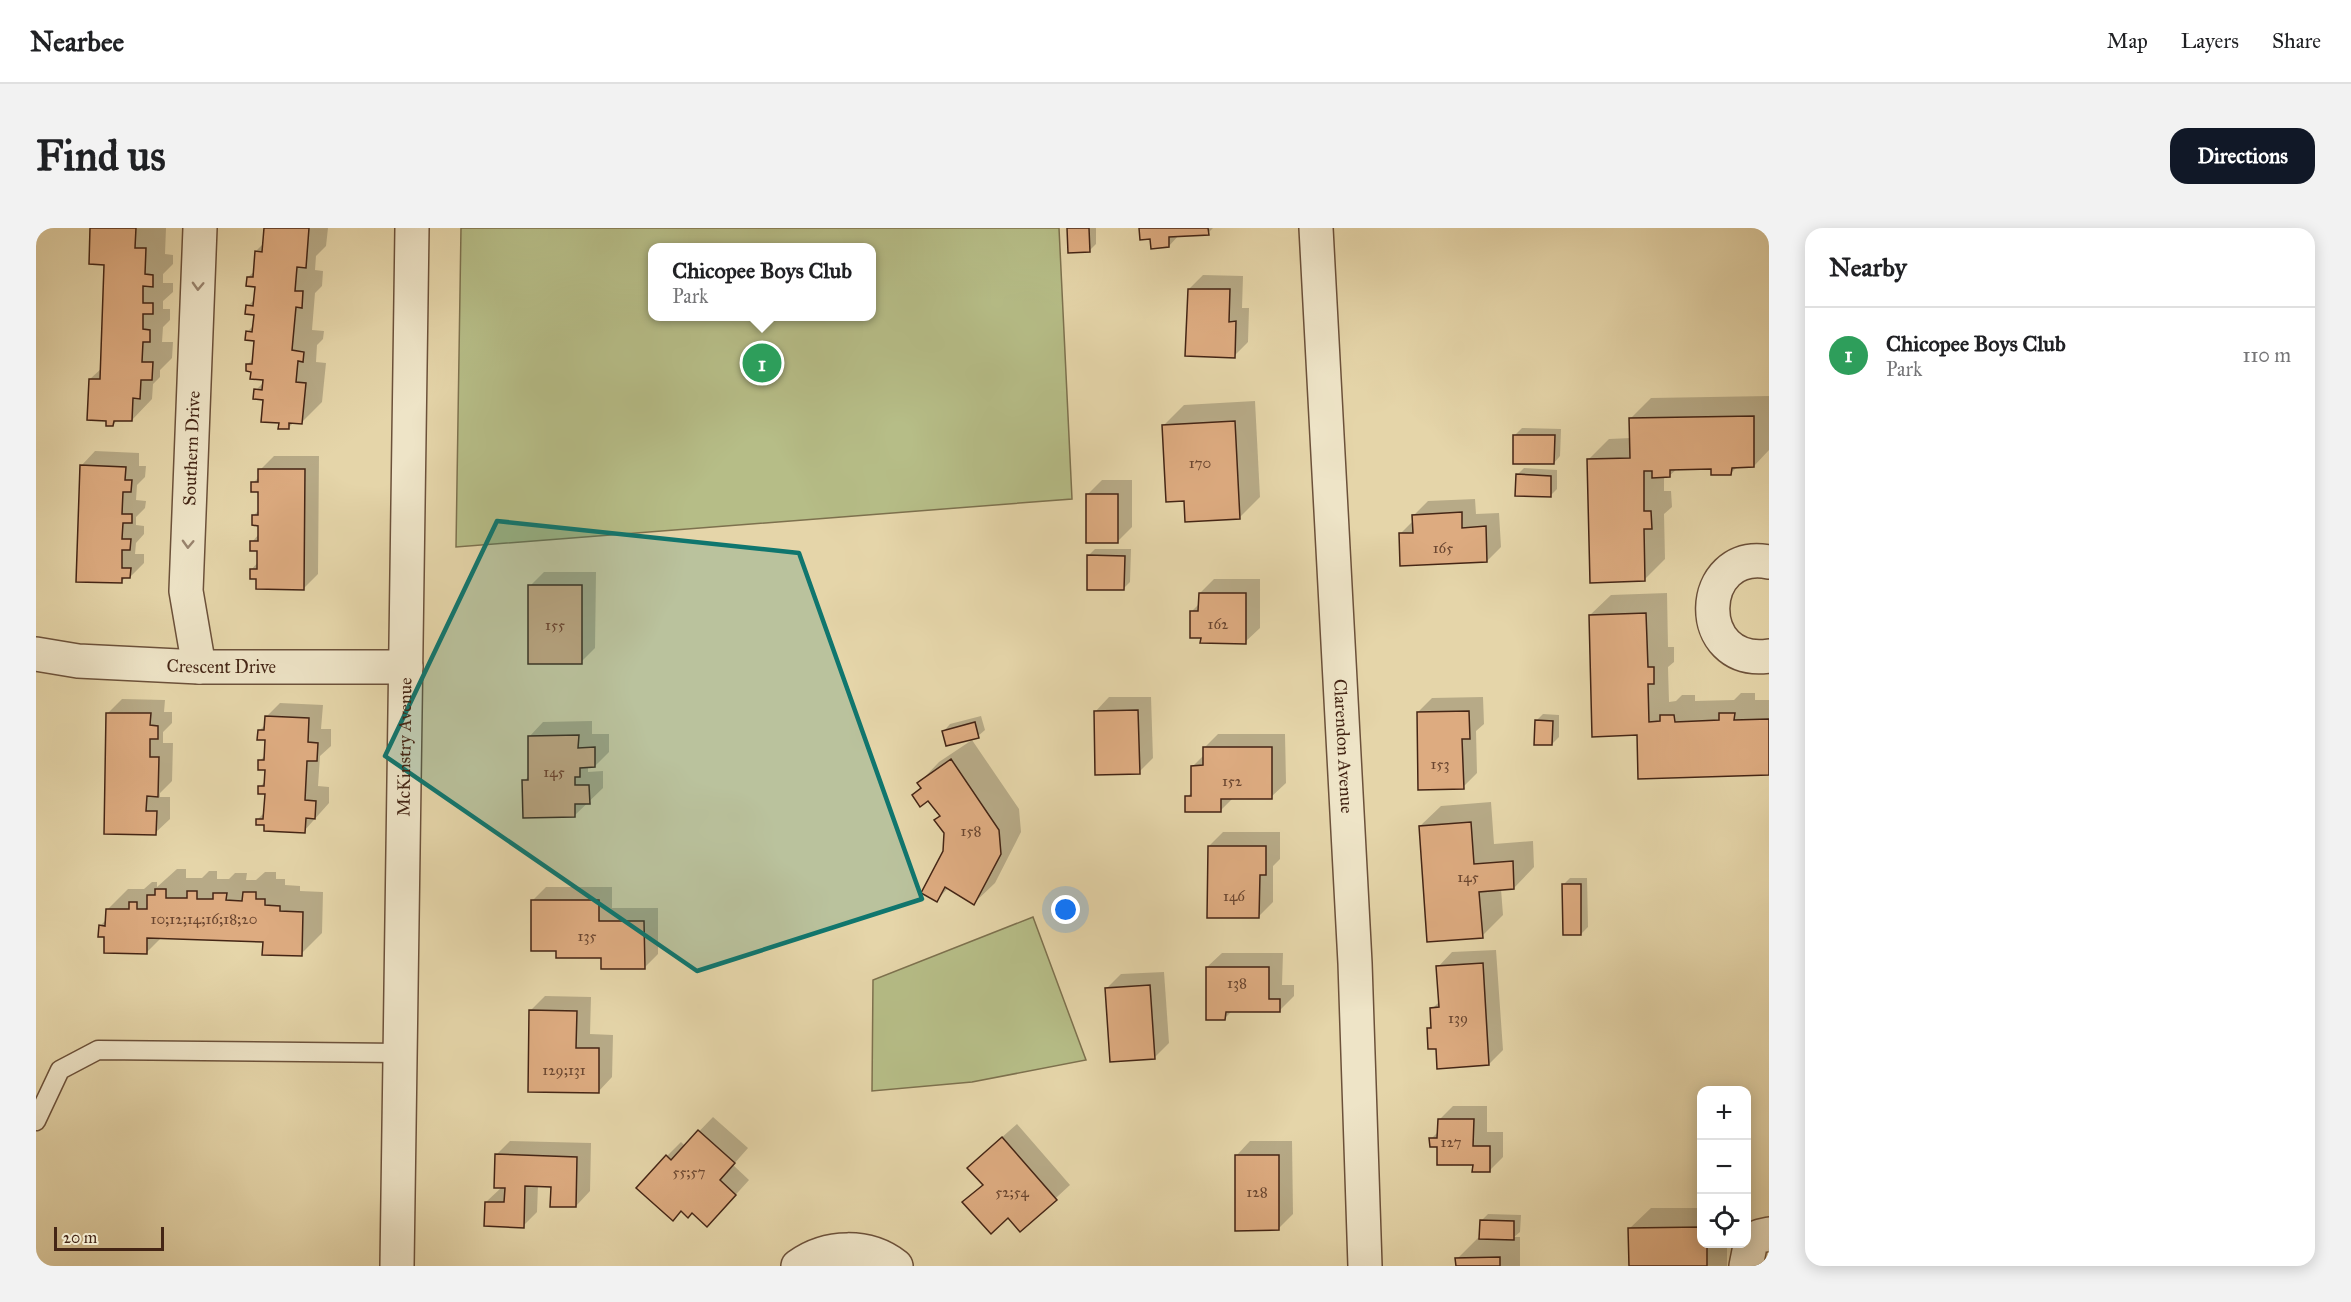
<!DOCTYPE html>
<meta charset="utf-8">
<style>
:root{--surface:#fff;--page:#f2f2f2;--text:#202124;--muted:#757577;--line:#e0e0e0;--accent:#111827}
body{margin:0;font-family:"IM FELL Great Primer",serif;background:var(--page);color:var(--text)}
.controls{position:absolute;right:18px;bottom:18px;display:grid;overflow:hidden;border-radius:12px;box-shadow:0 3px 15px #0003}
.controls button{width:54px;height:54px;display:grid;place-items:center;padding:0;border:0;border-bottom:2px solid var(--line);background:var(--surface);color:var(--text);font:30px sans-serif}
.scale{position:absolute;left:18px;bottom:15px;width:110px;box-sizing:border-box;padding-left:6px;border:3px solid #442515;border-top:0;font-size:16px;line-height:21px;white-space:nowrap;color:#442515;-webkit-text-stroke:4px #eee4c7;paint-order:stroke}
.you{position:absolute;left:1030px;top:682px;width:21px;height:21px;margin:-15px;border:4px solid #fff;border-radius:50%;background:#1a73e8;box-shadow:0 0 0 9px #1a73e833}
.badge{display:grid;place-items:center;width:39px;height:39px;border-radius:50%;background:var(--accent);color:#fff;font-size:20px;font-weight:700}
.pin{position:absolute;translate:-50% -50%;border:3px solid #fff;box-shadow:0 2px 6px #0006}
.popup{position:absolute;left:612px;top:15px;width:228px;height:78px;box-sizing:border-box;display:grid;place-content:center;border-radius:12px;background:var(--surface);filter:drop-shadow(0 2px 4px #0005);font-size:20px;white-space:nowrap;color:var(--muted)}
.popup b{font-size:22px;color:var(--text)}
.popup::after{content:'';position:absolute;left:50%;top:100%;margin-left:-12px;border:12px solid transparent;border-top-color:var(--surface)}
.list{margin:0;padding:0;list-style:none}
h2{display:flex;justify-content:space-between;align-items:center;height:78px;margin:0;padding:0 24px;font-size:26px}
h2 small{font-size:20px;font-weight:400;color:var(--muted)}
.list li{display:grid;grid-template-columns:39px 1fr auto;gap:18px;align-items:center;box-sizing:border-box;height:96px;padding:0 24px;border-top:2px solid var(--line)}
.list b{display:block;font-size:22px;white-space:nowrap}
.list p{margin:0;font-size:20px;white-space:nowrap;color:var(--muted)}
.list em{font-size:20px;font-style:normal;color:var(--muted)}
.icon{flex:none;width:33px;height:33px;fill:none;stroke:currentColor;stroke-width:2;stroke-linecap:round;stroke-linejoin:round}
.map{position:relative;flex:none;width:1733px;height:1038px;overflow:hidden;border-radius:18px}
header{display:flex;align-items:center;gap:36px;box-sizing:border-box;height:84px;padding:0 30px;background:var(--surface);border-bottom:2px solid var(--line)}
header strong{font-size:28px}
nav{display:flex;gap:33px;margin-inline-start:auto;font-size:21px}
.intro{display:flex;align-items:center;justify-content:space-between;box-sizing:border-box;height:144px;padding:0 36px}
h1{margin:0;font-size:42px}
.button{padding:15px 27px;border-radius:18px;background:var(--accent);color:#fff;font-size:21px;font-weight:700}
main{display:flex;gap:36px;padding:0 36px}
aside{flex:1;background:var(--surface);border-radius:18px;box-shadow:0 3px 15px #0003}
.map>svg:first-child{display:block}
.green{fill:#b6bd87;stroke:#7d714e;stroke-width:1.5;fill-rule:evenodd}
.shadow{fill:#0003}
.building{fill:#ddab80;stroke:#442515;stroke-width:1.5}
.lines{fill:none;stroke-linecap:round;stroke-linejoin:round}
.service-casing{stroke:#6c513a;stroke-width:21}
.minor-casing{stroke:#6c513a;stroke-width:36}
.tertiary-casing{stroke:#6c513a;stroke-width:36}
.service{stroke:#eee4c7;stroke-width:18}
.minor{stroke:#eee4c7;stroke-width:33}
.tertiary{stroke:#eee4c7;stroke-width:33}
.oneway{stroke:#99846e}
.marked{fill:#0f766e;fill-opacity:0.2;stroke:#0f766e;stroke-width:4.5;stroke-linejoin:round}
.labels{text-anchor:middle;stroke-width:4.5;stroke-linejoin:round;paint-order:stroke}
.number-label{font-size:15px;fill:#6a4630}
.street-label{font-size:18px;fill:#442515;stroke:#eee4c7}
</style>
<header>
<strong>Nearbee</strong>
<nav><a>Map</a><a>Layers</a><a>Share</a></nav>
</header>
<div class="intro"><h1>Find us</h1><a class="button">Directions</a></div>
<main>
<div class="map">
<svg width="1733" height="1038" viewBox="0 0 1733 1038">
<rect width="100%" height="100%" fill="#e5d5a9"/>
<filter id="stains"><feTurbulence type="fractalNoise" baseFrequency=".00333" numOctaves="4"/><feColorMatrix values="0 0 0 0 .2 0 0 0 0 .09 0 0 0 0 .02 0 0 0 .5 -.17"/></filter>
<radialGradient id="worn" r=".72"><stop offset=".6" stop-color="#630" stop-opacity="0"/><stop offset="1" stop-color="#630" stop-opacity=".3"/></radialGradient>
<g class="green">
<path d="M425,0H1023L1036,271L420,319ZM616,20H836V88H616Z"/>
<polygon points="997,689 1050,832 936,854 836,863 837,752"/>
</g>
<g class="shadow">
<polygon points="56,0 130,0 129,26 137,27 137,36 127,46 127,55 137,55 137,64 127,73 127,81 134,81 134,92 127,99 126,114 137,114 136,130 124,142 124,149 117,156 116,171 96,192 82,191 77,197 54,151 66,140 70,35"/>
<polygon points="230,0 292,0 290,18 280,28 279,42 287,43 286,58 279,65 276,102 288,103 287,111 281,117 280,134 290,135 286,174 266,194 258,194 252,200 220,162 228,154 228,151 212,136 218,130 220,112 211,104 218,97 219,86 212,78 219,71 220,58 212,49 219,43 220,23 228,15"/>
<polygon points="1033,0 1060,0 1060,16 1053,23"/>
<polygon points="1105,0 1177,0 1172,5 1143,7 1133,18 1115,10"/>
<polygon points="1167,47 1207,48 1206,80 1213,80 1212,114 1198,128 1153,61"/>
<polygon points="1733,168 1733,222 1718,238 1702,238 1695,245 1676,240 1641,241 1633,248 1628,248 1628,263 1635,263 1636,279 1628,286 1629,331 1608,352 1553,231 1573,211 1595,210 1594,191 1615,170"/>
<polygon points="1219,173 1224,269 1203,290 1150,271 1127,198 1148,177"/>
<polygon points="1486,200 1525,201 1524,228 1518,235 1479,207"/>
<polygon points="59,223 103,225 103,238 110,238 109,249 101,257 100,272 110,273 109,280 100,289 100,297 108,298 108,306 100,315 99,326 108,326 108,335 94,349 90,349 85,354 45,238"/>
<polygon points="238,228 283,228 282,346 268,360 221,350 216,341 222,334 222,322 216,314 223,306 223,296 217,288 224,281 224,263 217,255 224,248 224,242"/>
<polygon points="1488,240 1521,242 1521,261 1514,268 1481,247"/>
<polygon points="1066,252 1096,252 1096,299 1081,314 1052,266"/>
<polygon points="1439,271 1440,286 1463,285 1465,319 1451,333 1364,306 1378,292 1378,287 1392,273"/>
<polygon points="1059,321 1095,321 1094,354 1087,361 1052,328"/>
<polygon points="508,344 560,344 559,420 545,434 494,358"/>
<polygon points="1178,351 1224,351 1224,400 1209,414 1166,408 1155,384 1164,375 1164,365"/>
<polygon points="1631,365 1632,419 1638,419 1638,434 1632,439 1633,474 1640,473 1646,467 1659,467 1659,473 1698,472 1705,465 1719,465 1719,472 1733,472 1733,546 1602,506 1554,387 1575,367"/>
<polygon points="1073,469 1115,469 1117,530 1103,544 1059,484"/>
<polygon points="1447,469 1448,496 1440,503 1441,545 1427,559 1382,484 1396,470"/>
<polygon points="86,471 129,472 128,484 136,484 136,495 127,504 127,515 137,515 136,553 124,565 124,569 134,569 134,591 119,605 70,604 72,485"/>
<polygon points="244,475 287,477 285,501 295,501 295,518 284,528 282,558 293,559 293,575 268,603 230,596 222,591 229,584 230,565 224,559 230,552 231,540 224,533 230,526 231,511 223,503 230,496 230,489"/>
<polygon points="1507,486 1523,487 1523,509 1516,516 1500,493"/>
<polygon points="945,488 949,502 942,508 908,503 914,496"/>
<polygon points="556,493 556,506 573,506 573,524 559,538 552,539 552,544 567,543 567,560 538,588 488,553 494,547 493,509 507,494"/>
<polygon points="1182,506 1249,506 1250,555 1235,569 1198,569 1184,583 1151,569 1157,563 1157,538 1168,527 1168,520"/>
<polygon points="936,512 983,581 985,604 959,655 938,675 913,659 901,672 910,604 905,587 893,571 878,567 886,559 883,555 903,534"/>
<polygon points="1455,574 1458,616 1497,613 1498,639 1478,660 1465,661 1467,687 1446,708 1384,598 1405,578"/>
<polygon points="1187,604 1244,604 1244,631 1237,638 1237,674 1223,688 1173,618"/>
<polygon points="141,641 150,641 150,650 166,650 173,643 181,643 181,651 193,651 199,645 211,645 210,652 220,652 229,644 240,644 240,651 249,651 249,657 264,658 264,663 287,664 286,705 265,726 228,713 126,709 110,725 70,707 64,698 71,691 72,681 92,661 108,661 116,654 121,654 121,659"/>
<polygon points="1534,650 1551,650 1552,699 1545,706 1527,657"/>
<polygon points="510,659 576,659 576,680 622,680 622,726 608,740 567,728 521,722 496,673"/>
<polygon points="1460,722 1467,822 1453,836 1402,819 1392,801 1396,797 1396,781 1404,773 1402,739 1416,724"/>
<polygon points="1186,725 1247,725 1246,757 1258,757 1258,768 1244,782 1197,782 1189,790 1171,739"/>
<polygon points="1128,744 1133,815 1118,830 1071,760 1085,746"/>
<polygon points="509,768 555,769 554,806 577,807 576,849 562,864 495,782"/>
<polygon points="1417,878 1451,878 1451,904 1467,904 1467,929 1453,943 1403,918 1395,911 1403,903 1403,892"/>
<polygon points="677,889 712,920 697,937 713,952 685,983 631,928 645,914 649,918"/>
<polygon points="981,896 1034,957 985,1002 973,988 928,974 948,956 947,926"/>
<polygon points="474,913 555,915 554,963 540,978 516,958 502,957 501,984 487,998 450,974 466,959 460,927"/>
<polygon points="1214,913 1256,913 1257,986 1243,1000 1200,928"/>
<polygon points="1615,980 1666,980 1666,1016 1691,1016 1691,1038 1594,1038 1594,1000"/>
<polygon points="1452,986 1485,987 1484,1004 1478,1009 1484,1009 1484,1038 1421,1038 1421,1031 1442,1010 1444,1010 1445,993"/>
</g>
<g class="building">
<polygon points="54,0 100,0 99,20 110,20 109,46 117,47 117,59 107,58 107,75 117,75 117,86 107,86 107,101 114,102 114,114 107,114 106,134 117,134 116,152 105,152 104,171 97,170 96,193 78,193 77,198 70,198 70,193 51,192 53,151 64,151 68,37 53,36"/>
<polygon points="228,0 273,0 270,40 261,39 259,63 267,63 266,80 260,79 256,122 268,124 267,134 262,133 260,154 270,155 266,196 253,195 253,201 242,201 243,195 225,194 227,172 217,171 218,161 226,162 227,152 214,151 215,144 210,143 210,136 216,136 218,113 209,112 210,103 216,104 218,87 209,86 210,77 217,78 219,59 210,58 211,49 217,49 219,23 226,24"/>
<polygon points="1031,0 1053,0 1054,24 1032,25"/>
<polygon points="1103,0 1172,0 1173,7 1133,9 1133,19 1115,21 1114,11 1104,12"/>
<polygon points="1152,61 1194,61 1193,94 1200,93 1199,130 1149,128"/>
<polygon points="1718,188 1718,239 1696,240 1695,247 1675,247 1675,241 1634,242 1634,249 1616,250 1616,243 1608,243 1608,283 1615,283 1616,301 1608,301 1609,353 1554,355 1551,231 1594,230 1593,190"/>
<polygon points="1199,193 1204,291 1149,294 1148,273 1130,274 1126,197"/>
<polygon points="1477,207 1519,207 1518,236 1477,236"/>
<polygon points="44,237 90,239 89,252 96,252 95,264 87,264 86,286 96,286 96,295 87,295 86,311 95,311 94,322 86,322 86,340 95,340 94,350 86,350 86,355 40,354"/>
<polygon points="222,241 269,241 268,362 220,361 220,351 214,351 214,341 221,341 221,323 214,323 214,313 222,313 222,298 216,297 216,287 222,287 222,264 215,264 215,254 222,254"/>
<polygon points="1480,246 1515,248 1515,269 1479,268"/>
<rect x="1050" y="266" width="32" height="49"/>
<polygon points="1426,284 1426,300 1450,298 1451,334 1364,338 1363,305 1377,305 1376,287"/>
<polygon points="1051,327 1089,328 1088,362 1051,362"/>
<rect x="492" y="357" width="54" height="79"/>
<polygon points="1163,365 1210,365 1210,416 1164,415 1165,410 1154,410 1154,383 1162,383"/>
<polygon points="1610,385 1612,439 1618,439 1618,456 1612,456 1613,494 1624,493 1624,487 1638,487 1639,494 1683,492 1683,485 1699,485 1698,492 1733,491 1733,547 1602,551 1601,507 1556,509 1553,387"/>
<polygon points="1102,482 1104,546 1059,547 1058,483"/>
<polygon points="1433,483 1434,511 1426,511 1428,561 1382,562 1381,484"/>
<polygon points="70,485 115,485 114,497 122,498 122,511 114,511 114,529 123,529 122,569 111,568 110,583 121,583 120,607 68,606"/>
<polygon points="229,488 273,490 272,514 282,515 281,533 271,533 269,572 280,573 279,591 270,590 269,605 228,603 228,597 220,597 220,591 227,591 229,566 222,566 222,558 228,558 229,542 222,542 222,532 228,532 229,512 221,512 222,502 228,502"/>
<polygon points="1499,492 1517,493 1516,517 1498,517"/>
<polygon points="939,494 943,510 910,518 906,503"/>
<polygon points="543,507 542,520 559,519 559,539 544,540 544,549 539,549 539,557 553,557 554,576 539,576 539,589 487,590 486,552 492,552 492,508"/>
<polygon points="1167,519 1236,519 1236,571 1185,571 1185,584 1149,584 1149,568 1155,568 1155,538 1167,537"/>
<polygon points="915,531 963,602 965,626 938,677 909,659 901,674 885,665 907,623 908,605 898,592 904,588 892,573 884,579 876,567 885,560 881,555"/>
<polygon points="1435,594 1438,636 1477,633 1478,661 1443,664 1447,710 1391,714 1383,598"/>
<polygon points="1172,618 1230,618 1230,647 1224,647 1223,690 1171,690"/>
<polygon points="1526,656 1545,656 1545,707 1527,707"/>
<polygon points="119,661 130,661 130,670 151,670 151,663 161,663 161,671 177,671 177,665 191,665 190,672 206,673 207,664 220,664 220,671 229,671 229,677 244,678 244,683 267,684 266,728 226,727 227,714 111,710 111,726 68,725 68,709 62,709 63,697 69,698 70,681 93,681 93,674 101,674 101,681 111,681 111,667 119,667"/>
<polygon points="495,672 563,672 563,693 608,693 609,741 565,741 565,730 520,730 520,723 495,723"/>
<polygon points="1447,735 1453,837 1401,841 1400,821 1392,821 1391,800 1395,800 1394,780 1403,779 1400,738"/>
<polygon points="1170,739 1233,739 1233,771 1244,771 1244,784 1190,784 1189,792 1170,792"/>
<polygon points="1114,757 1119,831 1074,834 1069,760"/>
<polygon points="493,782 541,783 540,820 563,820 563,865 492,864"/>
<polygon points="1402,891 1438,891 1437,918 1454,918 1454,944 1436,944 1437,937 1401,937 1401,919 1394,919 1393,910 1401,910"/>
<polygon points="662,902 699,935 684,952 700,967 671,999 656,985 652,990 645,983 637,993 600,960 630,927 635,932"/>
<polygon points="966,909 1021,972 984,1004 972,990 955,1006 926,974 947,957 931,940"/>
<polygon points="459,926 541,929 540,979 514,979 515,959 489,958 488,1000 448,998 449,974 468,974 469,960 458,960"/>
<polygon points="1199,927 1243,927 1243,1002 1199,1003"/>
<polygon points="1444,992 1478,993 1478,1012 1443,1011"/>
<polygon points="1666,999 1666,1016 1671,1016 1671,1038 1593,1038 1592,1000"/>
<polygon points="1464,1029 1464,1038 1420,1038 1419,1030"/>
</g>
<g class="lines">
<g class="service-casing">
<polyline id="service" points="0,893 24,842 62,822 364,825"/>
</g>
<g class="minor-casing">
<g id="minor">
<path id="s1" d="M1280,0L1319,735L1329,1038"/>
<path d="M1733,334C1660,320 1656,439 1733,428"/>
<path id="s2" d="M0,426L42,433L163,439H370"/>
<path id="s3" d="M163,439L150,363L164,0"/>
<path d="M762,1038C791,1017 832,1016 860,1038"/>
<polyline points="1710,1038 1715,1013 1724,1008 1733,1006"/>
</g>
</g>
<g class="tertiary-casing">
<g id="tertiary">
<path id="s4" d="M361,1038L376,0"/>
</g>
</g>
<use href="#service" class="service"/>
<use href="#minor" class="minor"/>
<use href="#tertiary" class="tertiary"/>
</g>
<defs><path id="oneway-chevron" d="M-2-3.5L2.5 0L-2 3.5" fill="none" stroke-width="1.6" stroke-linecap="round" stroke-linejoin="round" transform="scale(1.5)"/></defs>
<g class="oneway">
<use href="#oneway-chevron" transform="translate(162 58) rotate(92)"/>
<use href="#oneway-chevron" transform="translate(152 316) rotate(92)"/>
</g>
<path class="marked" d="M461,293L763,325L886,671L661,743L349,528Z"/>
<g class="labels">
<g class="number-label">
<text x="1164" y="240">170</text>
<text x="1407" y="325">165</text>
<text x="1182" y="401">162</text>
<text x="519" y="402">155</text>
<text x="1404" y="541">153</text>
<text x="518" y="549">145</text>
<text x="1196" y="558">152</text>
<text x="935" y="608">158</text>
<text x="1432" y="654">145</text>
<text x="1198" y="673">146</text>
<text x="168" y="696">10;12;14;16;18;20</text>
<text x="551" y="713">135</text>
<text x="1201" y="760">138</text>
<text x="1422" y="795">139</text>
<text x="528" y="847">129;131</text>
<text x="1415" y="919">127</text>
<text x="653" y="949">55;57</text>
<text x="976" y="969">52;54</text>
<text x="1221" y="969">128</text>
</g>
<g class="street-label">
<text dy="6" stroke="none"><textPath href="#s3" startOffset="220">Southern Drive</textPath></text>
<text dy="6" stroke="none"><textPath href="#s2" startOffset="186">Crescent Drive</textPath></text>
<text dy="6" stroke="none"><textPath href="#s4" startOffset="519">McKinstry Avenue</textPath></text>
<text dy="6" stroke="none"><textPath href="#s1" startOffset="519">Clarendon Avenue</textPath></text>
</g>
</g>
<rect width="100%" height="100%" filter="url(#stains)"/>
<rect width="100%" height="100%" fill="url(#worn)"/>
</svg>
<div class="controls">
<button>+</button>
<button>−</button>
<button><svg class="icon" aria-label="locate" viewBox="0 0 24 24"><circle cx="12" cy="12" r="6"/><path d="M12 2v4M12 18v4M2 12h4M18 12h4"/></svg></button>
</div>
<div class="scale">20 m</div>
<div class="you"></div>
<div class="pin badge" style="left:726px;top:135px;background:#2e9e5b">1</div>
<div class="popup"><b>Chicopee Boys Club</b>Park</div>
</div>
<aside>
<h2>Nearby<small></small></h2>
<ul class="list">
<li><span class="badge" style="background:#2e9e5b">1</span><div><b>Chicopee Boys Club</b><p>Park</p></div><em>110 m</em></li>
</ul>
</aside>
</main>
